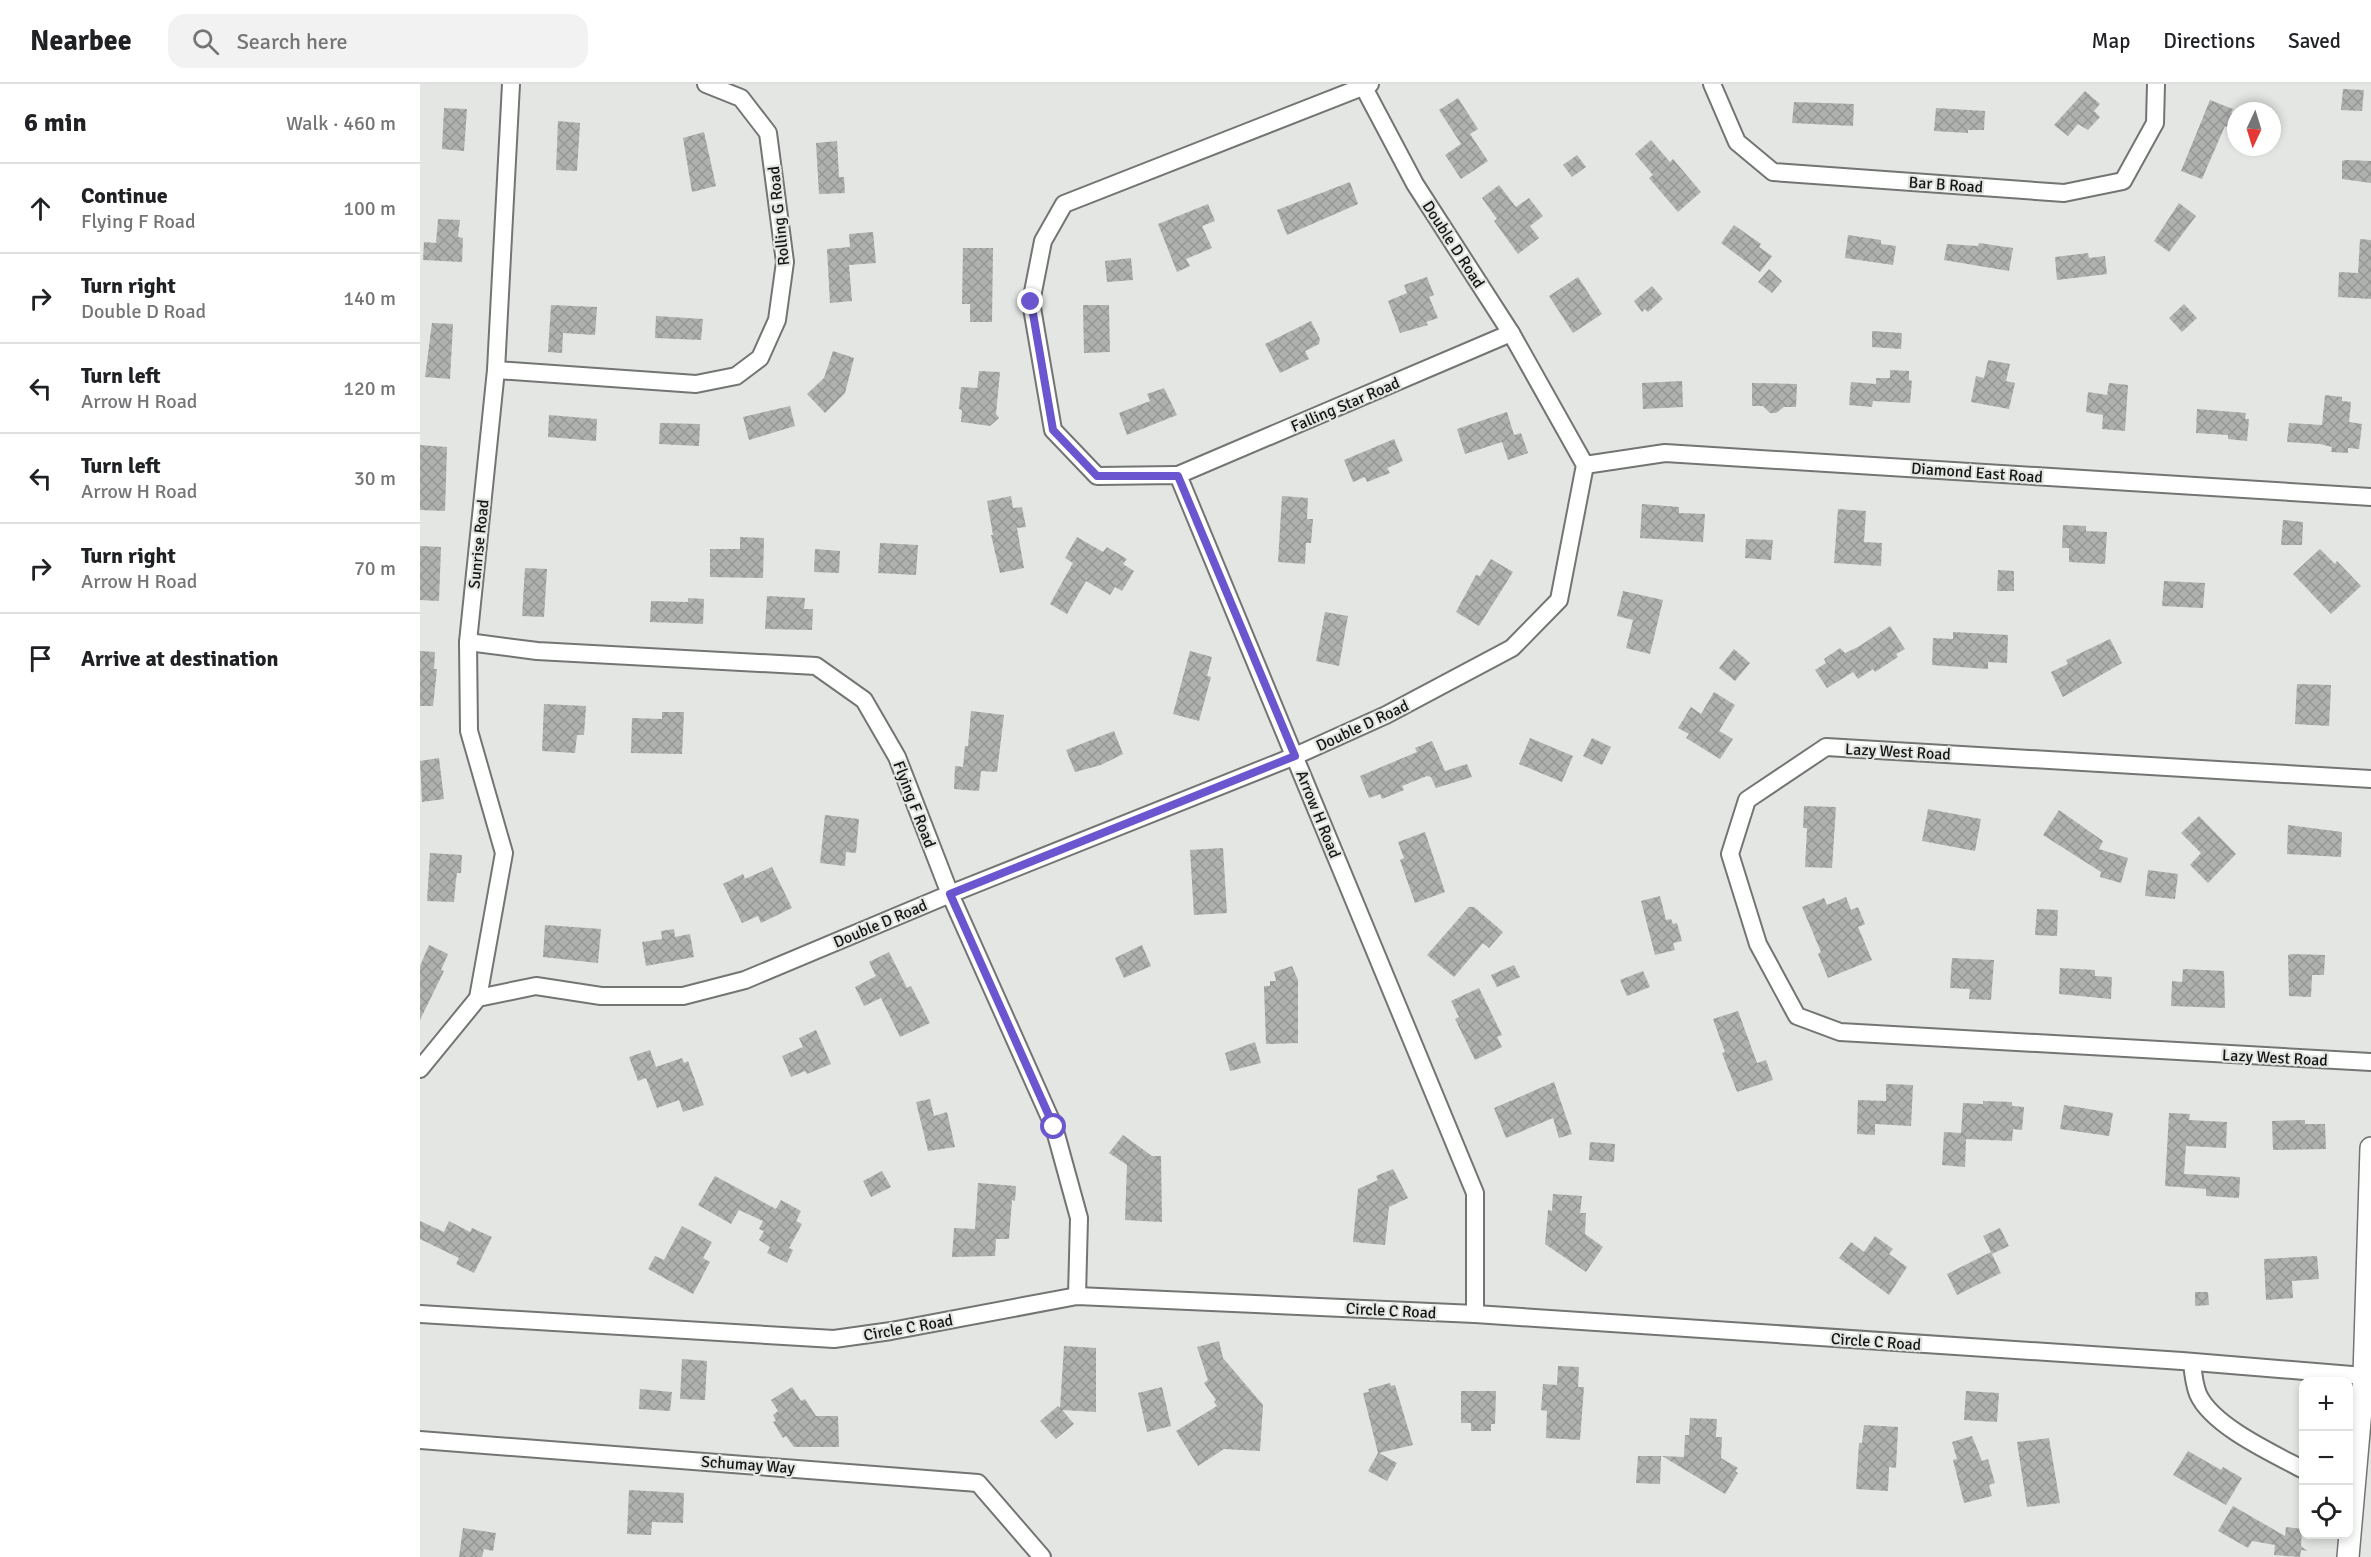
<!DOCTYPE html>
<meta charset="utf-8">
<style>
:root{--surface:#fff;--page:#f2f2f2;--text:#202124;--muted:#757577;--line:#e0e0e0}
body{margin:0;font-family:Signika,sans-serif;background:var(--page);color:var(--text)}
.controls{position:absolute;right:18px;bottom:18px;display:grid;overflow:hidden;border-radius:12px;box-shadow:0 3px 9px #0003}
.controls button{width:54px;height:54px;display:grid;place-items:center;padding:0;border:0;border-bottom:2px solid var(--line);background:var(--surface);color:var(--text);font:30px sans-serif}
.compass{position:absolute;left:1807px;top:18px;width:54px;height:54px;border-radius:50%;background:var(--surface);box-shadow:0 3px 9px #0003;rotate:184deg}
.stop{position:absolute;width:18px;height:18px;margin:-14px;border:4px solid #6c56cf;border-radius:50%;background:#fff}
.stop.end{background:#6c56cf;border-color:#fff;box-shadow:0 2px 6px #0008}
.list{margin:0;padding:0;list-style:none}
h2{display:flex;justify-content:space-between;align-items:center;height:78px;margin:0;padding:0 24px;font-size:26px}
h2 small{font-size:20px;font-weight:400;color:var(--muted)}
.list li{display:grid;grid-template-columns:39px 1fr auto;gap:18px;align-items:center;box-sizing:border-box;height:90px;padding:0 24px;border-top:2px solid var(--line)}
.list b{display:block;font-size:22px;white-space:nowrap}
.list p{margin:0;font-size:20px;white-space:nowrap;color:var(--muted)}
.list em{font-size:20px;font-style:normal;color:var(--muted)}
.icon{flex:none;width:33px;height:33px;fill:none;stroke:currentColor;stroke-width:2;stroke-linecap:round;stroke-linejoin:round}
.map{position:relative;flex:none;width:1951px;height:1473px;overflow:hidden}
header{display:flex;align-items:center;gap:36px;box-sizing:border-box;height:84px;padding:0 30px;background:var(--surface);border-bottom:2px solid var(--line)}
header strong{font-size:28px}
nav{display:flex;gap:33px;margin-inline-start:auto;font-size:21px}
.search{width:420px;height:54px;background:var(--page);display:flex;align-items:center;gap:15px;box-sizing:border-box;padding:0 21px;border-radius:18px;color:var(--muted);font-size:22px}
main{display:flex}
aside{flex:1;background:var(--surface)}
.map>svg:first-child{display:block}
.building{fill:url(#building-cross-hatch)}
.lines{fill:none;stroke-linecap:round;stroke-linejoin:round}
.minor-casing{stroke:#727572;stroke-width:20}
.major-casing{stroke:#727572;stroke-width:24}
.minor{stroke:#fff;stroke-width:16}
.major{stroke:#fff;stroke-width:21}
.route{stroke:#6c56cf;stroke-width:8}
.labels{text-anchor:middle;stroke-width:4.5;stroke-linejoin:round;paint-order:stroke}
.street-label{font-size:16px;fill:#141514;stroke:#e3e6e2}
</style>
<header>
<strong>Nearbee</strong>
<div class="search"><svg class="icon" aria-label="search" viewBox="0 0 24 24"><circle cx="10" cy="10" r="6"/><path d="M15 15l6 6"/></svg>Search here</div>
<nav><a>Map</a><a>Directions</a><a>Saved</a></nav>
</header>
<main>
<aside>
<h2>6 min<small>Walk · 460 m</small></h2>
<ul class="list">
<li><svg class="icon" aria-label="ahead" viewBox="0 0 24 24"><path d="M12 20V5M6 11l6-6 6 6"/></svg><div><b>Continue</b><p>Flying F Road</p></div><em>100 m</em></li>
<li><svg class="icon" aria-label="right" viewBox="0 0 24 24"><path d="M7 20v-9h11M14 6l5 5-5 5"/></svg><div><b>Turn right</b><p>Double D Road</p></div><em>140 m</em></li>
<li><svg class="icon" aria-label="left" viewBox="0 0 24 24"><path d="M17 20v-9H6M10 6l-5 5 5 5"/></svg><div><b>Turn left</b><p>Arrow H Road</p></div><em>120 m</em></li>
<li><svg class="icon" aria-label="left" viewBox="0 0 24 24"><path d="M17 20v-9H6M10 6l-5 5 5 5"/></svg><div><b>Turn left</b><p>Arrow H Road</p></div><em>30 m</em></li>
<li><svg class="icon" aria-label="right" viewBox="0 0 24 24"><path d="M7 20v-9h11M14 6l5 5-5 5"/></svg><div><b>Turn right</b><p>Arrow H Road</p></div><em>70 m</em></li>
<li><svg class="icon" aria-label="arrive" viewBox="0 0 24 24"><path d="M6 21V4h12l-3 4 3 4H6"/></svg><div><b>Arrive at destination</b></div></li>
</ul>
</aside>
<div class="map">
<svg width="1951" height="1473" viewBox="0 0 1951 1473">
<defs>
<pattern id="building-cross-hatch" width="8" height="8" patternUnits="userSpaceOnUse" patternTransform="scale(1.5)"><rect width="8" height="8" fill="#afb1ae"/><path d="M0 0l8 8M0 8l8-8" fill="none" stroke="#969795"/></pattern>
</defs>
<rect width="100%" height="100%" fill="#e3e6e2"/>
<g class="building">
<polygon points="1923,5 1944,6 1942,27 1921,26"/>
<polygon points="1665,7 1680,20 1674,27 1680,33 1668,46 1658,40 1648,52 1634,41"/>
<polygon points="1038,14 1058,45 1050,50 1068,77 1041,95 1025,71 1041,60 1019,26"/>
<polygon points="1790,16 1813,25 1811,29 1816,31 1816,37 1813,45 1805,42 1782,95 1761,87"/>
<polygon points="1374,18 1434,20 1433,42 1372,39"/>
<polygon points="24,24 47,25 44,67 22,65"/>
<polygon points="1516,24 1565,27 1564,46 1548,46 1548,49 1514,47"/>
<polygon points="138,37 160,39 157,87 136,86"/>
<polygon points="284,48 296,102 272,108 263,54"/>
<polygon points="1231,56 1250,78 1253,75 1281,108 1258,128 1229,94 1233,91 1215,70"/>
<polygon points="417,57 419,93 424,93 425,109 399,110 396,59"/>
<polygon points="1157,71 1166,83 1152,93 1143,81"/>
<polygon points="1927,76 1951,77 1951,99 1922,95 1922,77"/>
<polygon points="930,98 938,120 867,151 857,126"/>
<polygon points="1079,101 1096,123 1109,114 1123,132 1110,142 1119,154 1098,170 1074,137 1077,135 1062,114"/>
<polygon points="1759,119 1776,132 1749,168 1734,157"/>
<polygon points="788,120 795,137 782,142 792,164 766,175 770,182 757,188 738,140"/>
<polygon points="18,135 40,136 38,153 43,154 42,178 3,176 4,158 16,159"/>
<polygon points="1314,141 1341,160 1339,163 1352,172 1340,188 1301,159"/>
<polygon points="453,148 456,179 429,181 432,217 410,219 407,165 430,163 429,150"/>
<polygon points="1428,151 1461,156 1461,160 1476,162 1473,181 1425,174"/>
<polygon points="1940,155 1951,156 1951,215 1918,213 1919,188 1938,189"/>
<polygon points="1559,159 1593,164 1589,187 1524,176 1527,160 1558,162"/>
<polygon points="543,164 573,164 572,238 550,238 550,220 542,220"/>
<polygon points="1668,169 1669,174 1685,172 1687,190 1637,196 1635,173"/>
<polygon points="711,174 713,196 687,198 685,177"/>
<polygon points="1349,185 1362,197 1352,209 1338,198"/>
<polygon points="1007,193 1014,211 1009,213 1018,234 1006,238 1008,241 980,249 968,217 987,209 984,201"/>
<polygon points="1158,193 1182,230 1153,249 1129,212"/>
<polygon points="1232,202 1243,215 1228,228 1225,225 1222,228 1214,217"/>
<polygon points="1764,220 1777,234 1762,248 1749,234"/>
<polygon points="131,221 177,223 175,251 143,249 142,269 128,268"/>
<polygon points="663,221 689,221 690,268 664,269"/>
<polygon points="236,232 283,235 281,256 235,254"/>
<polygon points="891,237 900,255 899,260 885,267 889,275 860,289 845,260"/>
<polygon points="12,239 33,240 30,295 5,293"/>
<polygon points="1452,247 1482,249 1481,265 1452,263"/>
<polygon points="413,267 434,274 425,309 405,329 387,310 404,294"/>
<polygon points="1568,276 1590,280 1586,297 1595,299 1589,325 1551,318 1556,292 1564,294"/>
<polygon points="1470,286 1489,287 1489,296 1492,297 1490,319 1453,317 1452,323 1429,321 1431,298 1456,300 1456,294 1470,294"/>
<polygon points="559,287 580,288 576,330 579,334 570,342 541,338 542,326 539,325 541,303 557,304"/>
<polygon points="1262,297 1263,323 1223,325 1222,299"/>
<polygon points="1332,299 1377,300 1376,323 1364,323 1356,329 1350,329 1343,322 1332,322"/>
<polygon points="1689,299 1708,301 1705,347 1682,345 1683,331 1666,328 1668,308 1687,311"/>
<polygon points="744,304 757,331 707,351 699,329 730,317 727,310"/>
<polygon points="1905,311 1922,313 1922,317 1931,318 1929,338 1942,340 1939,365 1928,364 1928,369 1911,368 1912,363 1900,360 1867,358 1869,339 1902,341"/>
<polygon points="370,322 375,342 329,356 323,333"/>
<polygon points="1777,325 1826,329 1825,335 1829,335 1827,357 1808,355 1808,351 1776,349"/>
<polygon points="1087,328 1094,351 1101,349 1108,369 1088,376 1082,358 1045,370 1037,345"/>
<polygon points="129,331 177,335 176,357 128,353"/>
<polygon points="240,339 280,340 279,362 239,360"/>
<polygon points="974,355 983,377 967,384 970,389 947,398 945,393 933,398 924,376"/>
<polygon points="0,361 27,363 25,427 0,426"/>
<polygon points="591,412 593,424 602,423 606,443 597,444 604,484 580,489 571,451 573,451 567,417"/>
<polygon points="862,412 888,414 887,435 893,435 891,459 886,459 885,480 858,478"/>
<polygon points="1222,420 1259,423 1259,429 1285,430 1283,458 1220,454"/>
<polygon points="1418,425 1446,427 1444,458 1462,459 1461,482 1414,479"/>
<polygon points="1863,436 1883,438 1882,461 1861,461"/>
<polygon points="1643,441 1666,442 1666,447 1687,448 1685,480 1649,478 1649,464 1642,464"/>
<polygon points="320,453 344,454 343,494 290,493 290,465 320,465"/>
<polygon points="657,453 683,468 687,463 707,475 703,480 714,487 702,507 695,503 690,511 666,497 647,530 630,520 653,479 645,474"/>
<polygon points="1326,455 1353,456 1351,476 1325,474"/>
<polygon points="460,459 498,461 496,491 458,489"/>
<polygon points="0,462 21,463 19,517 0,516"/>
<polygon points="395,465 420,467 419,489 394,488"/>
<polygon points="1900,465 1915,480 1917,477 1941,502 1911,530 1873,490"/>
<polygon points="1071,475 1093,488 1059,542 1036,528 1056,491 1060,492"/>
<polygon points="105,484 127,485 124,533 102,532"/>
<polygon points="1578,486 1594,487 1594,507 1577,507"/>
<polygon points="1744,497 1785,499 1783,524 1742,522"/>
<polygon points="1203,507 1243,516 1230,570 1206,564 1213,536 1197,532"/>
<polygon points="347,512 385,514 384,525 393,525 392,546 345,545"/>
<polygon points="268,514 284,515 283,540 230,538 231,517 268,518"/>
<polygon points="905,528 928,532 919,582 896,577"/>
<polygon points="1470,542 1485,565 1476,570 1478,573 1455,588 1453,585 1438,595 1433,588 1407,604 1395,586 1406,579 1404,575 1420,564 1425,569 1438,563"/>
<polygon points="1533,548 1588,551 1587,579 1568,578 1568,585 1512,581 1513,554 1533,555"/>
<polygon points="1690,555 1702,579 1643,613 1631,588 1648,580 1646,576"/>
<polygon points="1314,565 1330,579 1315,597 1299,584"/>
<polygon points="0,567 15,568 14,585 17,585 13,622 0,622"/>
<polygon points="770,567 792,573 787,592 791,593 779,637 753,630"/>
<polygon points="1877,600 1911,601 1909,642 1875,640"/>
<polygon points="1294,608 1315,621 1299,647 1313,655 1300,675 1266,654 1269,650 1258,644 1271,623 1281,630"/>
<polygon points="124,620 166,622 164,651 157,651 155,669 122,667"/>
<polygon points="551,627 584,631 577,688 561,687 559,707 534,705 535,682 543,683 545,662 548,662"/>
<polygon points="242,628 264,628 262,670 211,669 212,634 242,635"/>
<polygon points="694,647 703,670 681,681 655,688 646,666"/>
<polygon points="1110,654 1153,672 1142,698 1099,680"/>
<polygon points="1172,654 1191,663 1182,681 1163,672"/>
<polygon points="1012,657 1025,687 1047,680 1052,693 1016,704 1011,693 1007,692 982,702 984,706 962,715 960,710 949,714 940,692 997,668 995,664"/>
<polygon points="19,674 24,715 2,718 0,677"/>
<polygon points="1384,722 1416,723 1412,784 1385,783 1387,744 1383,744"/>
<polygon points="1508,725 1561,735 1555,767 1502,757"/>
<polygon points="1639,726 1683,757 1679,765 1708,774 1701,799 1680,793 1681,788 1623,751"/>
<polygon points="405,731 439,735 436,769 426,768 425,782 400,779"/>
<polygon points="1779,732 1816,770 1788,799 1770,781 1781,769 1761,749"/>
<polygon points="1868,741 1922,748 1921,773 1867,770"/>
<polygon points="1005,748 1025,808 995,819 980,776 984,774 978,758"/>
<polygon points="803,764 807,829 774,831 770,766"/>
<polygon points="10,769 42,771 41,789 37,789 36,796 34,818 7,817"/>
<polygon points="352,783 372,824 341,839 338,832 322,839 303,800 323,790 325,795"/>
<polygon points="1728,786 1758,790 1755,815 1725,812"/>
<polygon points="1240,812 1246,836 1251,835 1253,840 1257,839 1262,857 1253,859 1255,866 1235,871 1221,817"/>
<polygon points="1426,813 1431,826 1438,823 1445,840 1438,843 1452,876 1408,894 1398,870 1401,868 1382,823 1404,814 1407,821"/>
<polygon points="1049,823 1054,823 1083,848 1069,864 1063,859 1034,893 1007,871"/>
<polygon points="1617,825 1638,826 1637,852 1615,851"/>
<polygon points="125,841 181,845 178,879 123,873"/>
<polygon points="254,845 255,853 270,850 274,873 226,882 222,858 242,855 241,847"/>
<polygon points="9,861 28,870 21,886 24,887 0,936 0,882"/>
<polygon points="722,861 731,882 704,894 695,874"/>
<polygon points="469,868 487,904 491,902 510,939 480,953 461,914 444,922 435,903 456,892 449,878"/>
<polygon points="1872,870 1905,871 1904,891 1892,891 1891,913 1869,912 1868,871"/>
<polygon points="1532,874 1574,876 1571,916 1549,915 1550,905 1530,904"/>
<polygon points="1094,881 1100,893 1077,903 1071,891"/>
<polygon points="872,882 878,896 878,959 846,960 844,902 850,902 850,897 856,897 854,888"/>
<polygon points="1640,884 1675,886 1675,892 1692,893 1691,915 1639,910"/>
<polygon points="1763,885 1804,887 1805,924 1751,922 1752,897 1762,898"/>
<polygon points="1223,887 1230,903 1207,912 1200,896"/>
<polygon points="1059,904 1082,951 1077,953 1082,963 1055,976 1035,935 1039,933 1031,917"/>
<polygon points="1318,927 1337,979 1346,976 1353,996 1317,1008 1302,969 1305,968 1293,935"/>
<polygon points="396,946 411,980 387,990 385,987 371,993 362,972 383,963 379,954"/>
<polygon points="835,958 841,979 810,987 805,969"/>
<polygon points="230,966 236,983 262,974 264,979 268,977 284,1021 263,1028 259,1016 237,1024 226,994 218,997 209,973"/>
<polygon points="1134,998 1152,1050 1139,1054 1133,1034 1086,1054 1074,1024"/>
<polygon points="1466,1000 1493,1001 1491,1042 1455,1040 1455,1051 1437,1050 1438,1016 1466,1017"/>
<polygon points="510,1015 514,1032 527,1028 535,1063 508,1067 496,1018"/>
<polygon points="1563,1017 1592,1018 1592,1022 1604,1023 1602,1046 1593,1045 1592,1057 1546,1055 1545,1083 1522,1081 1524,1048 1541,1049 1543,1019 1563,1020"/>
<polygon points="1644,1021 1693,1029 1689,1052 1640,1045"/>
<polygon points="1749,1029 1770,1030 1769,1036 1807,1038 1806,1064 1766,1062 1764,1090 1820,1093 1819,1114 1786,1112 1786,1105 1745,1102"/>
<polygon points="1885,1036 1885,1040 1905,1040 1906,1065 1853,1066 1852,1037"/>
<polygon points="703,1051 732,1072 741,1072 742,1138 705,1136 707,1081 689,1069"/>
<polygon points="1170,1058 1195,1060 1194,1078 1169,1076"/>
<polygon points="973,1085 988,1114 969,1123 965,1161 933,1158 938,1105 958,1096 956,1092"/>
<polygon points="462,1087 471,1103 451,1113 443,1097"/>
<polygon points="295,1092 356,1125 361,1116 381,1127 376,1137 382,1140 369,1164 373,1166 367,1179 347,1169 350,1163 339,1156 344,1147 339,1145 343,1137 319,1126 311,1140 278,1121"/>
<polygon points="558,1099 596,1102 595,1117 592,1116 589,1155 576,1155 575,1172 532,1173 534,1144 555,1145"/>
<polygon points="1133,1110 1162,1112 1160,1129 1166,1129 1165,1150 1183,1163 1166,1188 1125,1160 1128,1126 1132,1127"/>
<polygon points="0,1137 24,1148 29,1137 50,1148 52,1144 72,1153 54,1189 36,1180 39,1174 0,1155"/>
<polygon points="262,1142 292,1158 283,1174 290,1178 273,1210 228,1185 235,1172 244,1176"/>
<polygon points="1580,1144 1589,1162 1572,1170 1563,1152"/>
<polygon points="1455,1152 1473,1165 1469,1170 1487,1183 1469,1211 1419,1174 1431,1158 1444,1168"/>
<polygon points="1571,1168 1581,1189 1537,1211 1527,1190"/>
<polygon points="1897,1172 1899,1195 1872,1197 1873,1214 1846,1216 1844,1175"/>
<polygon points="1775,1208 1788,1208 1789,1221 1775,1222"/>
<polygon points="799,1257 803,1274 843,1321 840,1367 804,1365 778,1382 756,1347 797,1322 794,1318 796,1316 784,1299 788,1296 777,1263"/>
<polygon points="644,1262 676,1264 676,1328 642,1326 654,1340 636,1355 620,1337 638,1322 640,1324"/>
<polygon points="262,1275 287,1277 285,1316 260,1315"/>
<polygon points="1138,1282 1159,1283 1158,1303 1164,1303 1160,1356 1126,1354 1127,1327 1121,1326 1123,1300 1137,1301"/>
<polygon points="970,1299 971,1302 975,1301 993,1361 959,1369 977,1379 967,1397 948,1387 958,1369 943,1309 949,1308 948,1305"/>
<polygon points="372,1303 381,1317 385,1315 396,1332 418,1332 419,1363 374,1363 366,1352 363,1354 353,1338 356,1337 353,1331 358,1327 351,1316"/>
<polygon points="742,1303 751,1342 727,1348 718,1309"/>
<polygon points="220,1305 252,1308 250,1327 219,1325"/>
<polygon points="1041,1307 1076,1307 1075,1340 1071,1340 1071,1347 1051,1347 1051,1339 1041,1339"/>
<polygon points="1546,1307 1579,1309 1577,1338 1544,1336"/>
<polygon points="1270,1334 1297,1335 1296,1353 1302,1353 1301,1374 1318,1384 1315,1387 1318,1389 1305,1410 1242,1372 1264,1373 1265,1351 1269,1351"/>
<polygon points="1444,1341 1478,1343 1476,1384 1469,1383 1468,1407 1436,1405 1439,1359 1442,1359"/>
<polygon points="1552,1352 1562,1377 1568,1375 1575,1399 1569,1401 1572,1412 1544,1419 1533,1376 1537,1375 1532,1358"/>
<polygon points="1629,1354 1640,1419 1607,1423 1597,1358"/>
<polygon points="1768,1367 1801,1386 1803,1383 1822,1394 1806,1421 1753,1391"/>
<polygon points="1218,1372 1241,1372 1240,1400 1216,1399"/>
<polygon points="209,1406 264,1409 263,1439 232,1438 231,1451 207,1450"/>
<polygon points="1813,1422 1865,1452 1866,1443 1882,1445 1881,1462 1887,1467 1881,1466 1880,1473 1854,1471 1855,1461 1832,1457 1828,1464 1798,1447"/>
<polygon points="43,1444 76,1449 73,1467 64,1465 62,1473 39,1473"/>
</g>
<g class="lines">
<g class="minor-casing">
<g id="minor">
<polyline points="950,0 644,120 623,157 611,218 633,346 677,392 758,391 1055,1109 1055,1230"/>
<polyline points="1292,0 1317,58 1353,88 1644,109 1703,97 1735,39 1736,0"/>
<polyline points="76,286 276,300 316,292 340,274 357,236 365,178 348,49 321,14 286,0"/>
<polyline points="1165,381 1245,369 1951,413"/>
<polyline points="758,391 1091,249"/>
<polyline points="48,558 117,567 396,582 444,616 477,673 530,810 634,1043 659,1134 657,1212"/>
<polyline points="1951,695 1406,663 1327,716 1310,770 1338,860 1377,932 1420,948 1951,978"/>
<polyline points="58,914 84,769 49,647 48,558 76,286 91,0"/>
<polyline points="0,985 58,914 116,902 181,912 263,912 325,896 530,810 875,672 966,631 1092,564 1139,516 1165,381 1091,249 995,100 942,0"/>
<polyline points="0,1230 414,1255 471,1247 657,1212 1055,1230 1762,1277 1944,1292"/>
<path d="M1772,1278C1773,1289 1774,1300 1778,1310C1792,1342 1854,1370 1884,1386"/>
<polyline points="0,1356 558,1399 622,1473"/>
</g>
</g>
<g class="major-casing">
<polyline id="major" points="1928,1473 1944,1292 1951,1064"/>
</g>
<use href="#minor" class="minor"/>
<use href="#major" class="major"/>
</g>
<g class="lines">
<polyline class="route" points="611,218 633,346 677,392 758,392 875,672 530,810 634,1043"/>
</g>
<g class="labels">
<g class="street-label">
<text transform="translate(1526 100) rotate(4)" y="6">Bar B Road</text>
<text transform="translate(358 132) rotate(-96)" y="6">Rolling G Road</text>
<text transform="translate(1034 160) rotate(57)" y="6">Double D Road</text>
<text transform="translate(925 320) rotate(-23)" y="6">Falling Star Road</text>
<text transform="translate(1557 388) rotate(4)" y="6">Diamond East Road</text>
<text transform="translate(58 460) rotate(-84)" y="6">Sunrise Road</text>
<text transform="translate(942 641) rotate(-25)" y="6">Double D Road</text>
<text transform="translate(1478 667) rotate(3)" y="6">Lazy West Road</text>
<text transform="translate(495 720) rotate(69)" y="6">Flying F Road</text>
<text transform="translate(899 730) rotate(68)" y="6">Arrow H Road</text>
<text transform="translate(460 839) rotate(-23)" y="6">Double D Road</text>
<text transform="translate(1855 973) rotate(3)" y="6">Lazy West Road</text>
<text transform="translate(971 1226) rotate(3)" y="6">Circle C Road</text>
<text transform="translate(488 1243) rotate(-10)" y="6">Circle C Road</text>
<text transform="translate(1456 1257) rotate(4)" y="6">Circle C Road</text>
<text transform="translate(328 1380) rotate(4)" y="6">Schumay Way</text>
</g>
</g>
</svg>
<div class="controls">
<button>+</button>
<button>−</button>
<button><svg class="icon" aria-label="locate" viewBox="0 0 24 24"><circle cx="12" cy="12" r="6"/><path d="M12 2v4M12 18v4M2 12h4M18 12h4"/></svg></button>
</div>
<svg class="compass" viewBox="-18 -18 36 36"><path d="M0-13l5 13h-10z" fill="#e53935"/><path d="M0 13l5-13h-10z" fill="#757577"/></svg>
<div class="stop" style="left:634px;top:1043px"></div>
<div class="stop end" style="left:611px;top:218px"></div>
</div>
</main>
